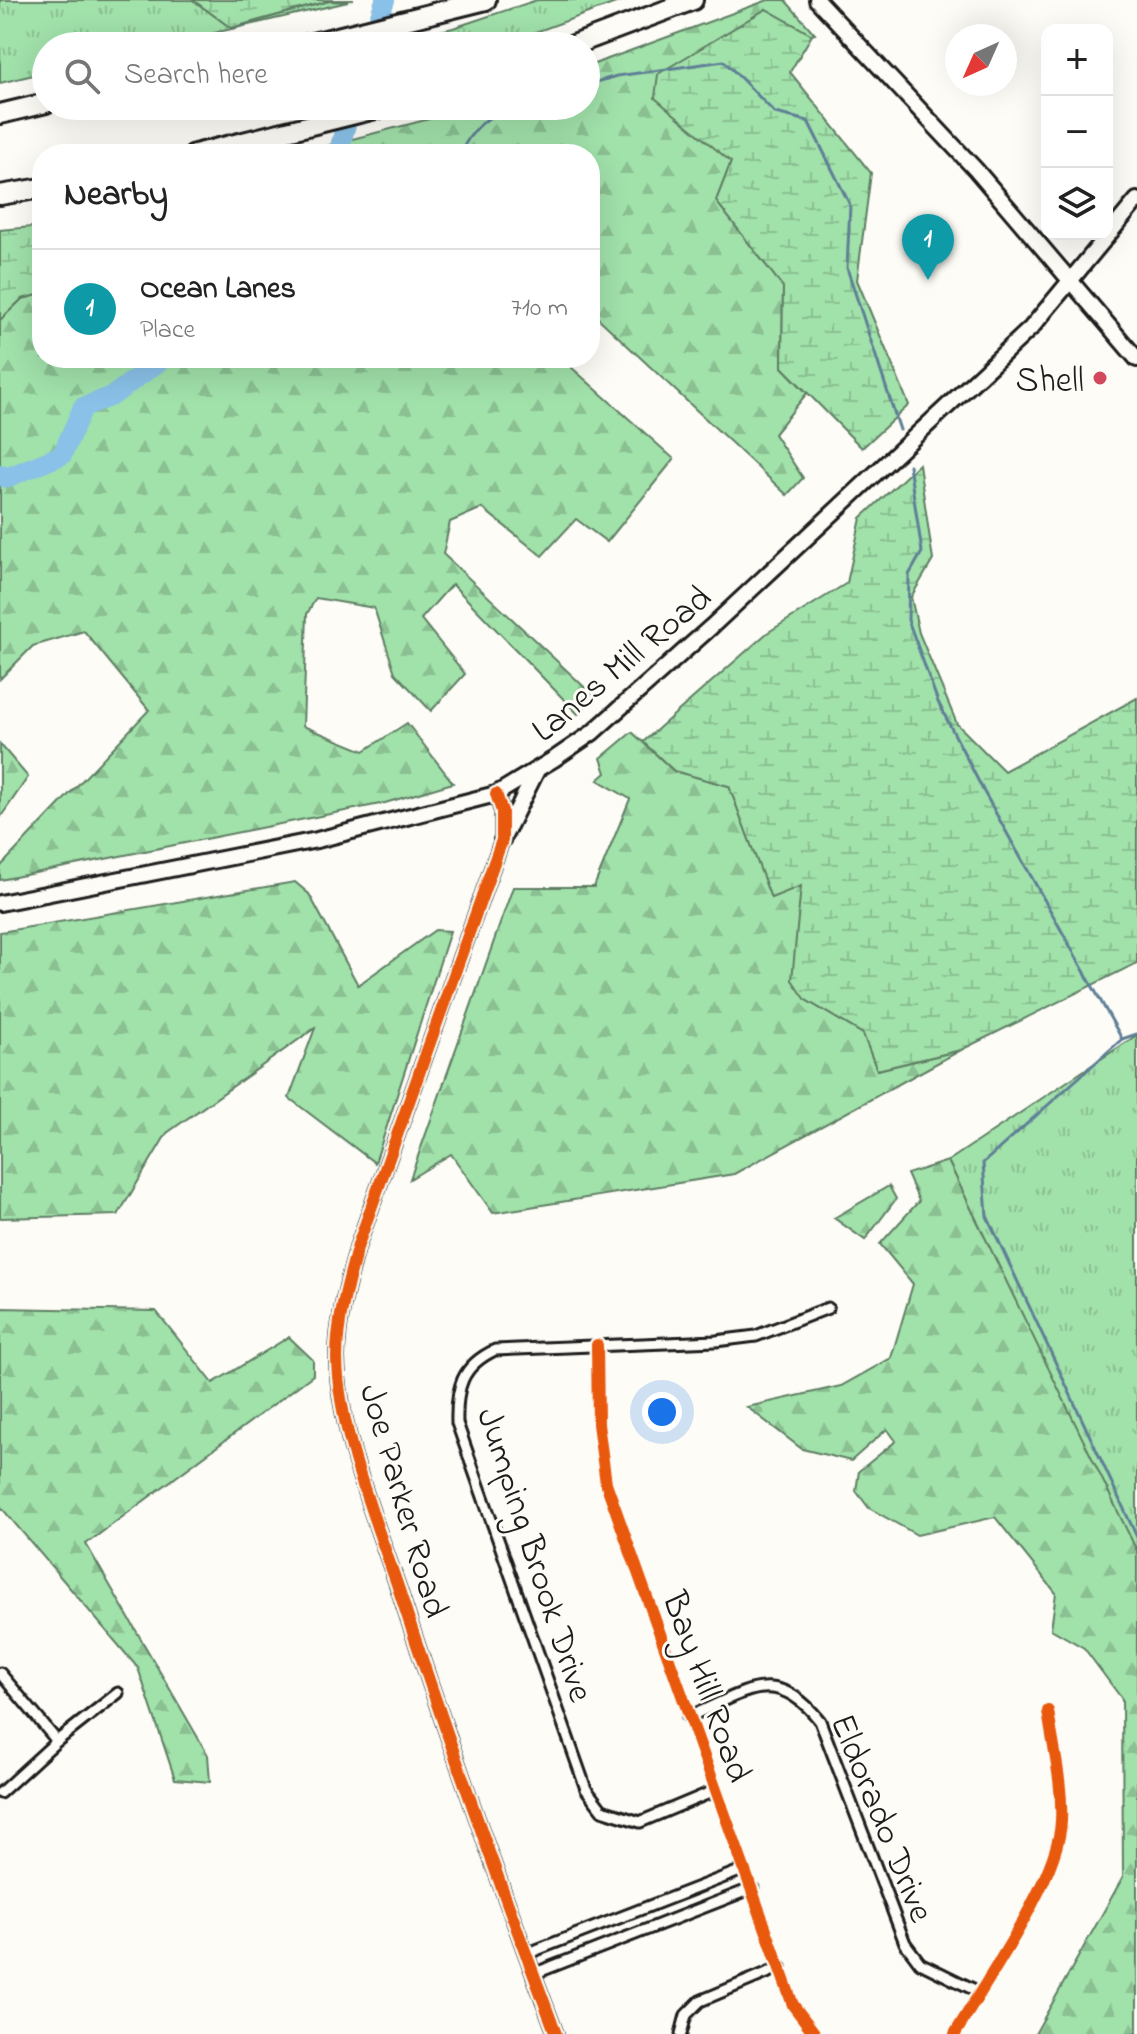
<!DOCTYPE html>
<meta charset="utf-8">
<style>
:root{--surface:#fff;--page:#f6f6f6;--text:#222;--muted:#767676;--line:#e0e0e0;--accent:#d93025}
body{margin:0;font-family:"Indie Flower",sans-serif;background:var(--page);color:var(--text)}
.controls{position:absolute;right:24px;top:24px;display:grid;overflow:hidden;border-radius:16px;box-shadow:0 8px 32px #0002}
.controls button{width:72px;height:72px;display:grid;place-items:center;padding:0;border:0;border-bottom:2px solid var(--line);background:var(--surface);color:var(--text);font:40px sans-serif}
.compass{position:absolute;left:945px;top:24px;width:72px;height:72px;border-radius:50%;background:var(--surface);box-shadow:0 8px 32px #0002;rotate:225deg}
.you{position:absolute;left:662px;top:1412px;width:28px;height:28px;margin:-20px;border:6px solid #fff;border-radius:50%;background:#1a73e8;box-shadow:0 0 0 12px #1a73e833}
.badge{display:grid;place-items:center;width:52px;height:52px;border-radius:50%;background:var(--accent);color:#fff;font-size:26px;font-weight:700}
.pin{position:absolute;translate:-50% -66px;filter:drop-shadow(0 2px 4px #0008)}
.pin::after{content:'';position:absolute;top:42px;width:28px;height:24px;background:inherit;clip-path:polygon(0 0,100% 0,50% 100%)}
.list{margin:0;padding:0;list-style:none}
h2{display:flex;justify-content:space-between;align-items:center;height:104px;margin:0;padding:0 32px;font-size:34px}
h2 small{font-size:26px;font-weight:400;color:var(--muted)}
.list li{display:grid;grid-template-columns:52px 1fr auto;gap:24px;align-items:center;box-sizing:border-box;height:120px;padding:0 32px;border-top:2px solid var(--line)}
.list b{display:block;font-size:30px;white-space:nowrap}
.list p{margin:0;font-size:26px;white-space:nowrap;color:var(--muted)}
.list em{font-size:26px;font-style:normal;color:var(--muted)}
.icon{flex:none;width:44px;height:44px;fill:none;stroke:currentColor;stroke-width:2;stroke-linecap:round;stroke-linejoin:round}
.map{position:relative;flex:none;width:1137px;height:2034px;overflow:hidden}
.search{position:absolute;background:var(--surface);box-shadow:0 8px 32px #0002;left:32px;top:32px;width:568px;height:88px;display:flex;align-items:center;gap:20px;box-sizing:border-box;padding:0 28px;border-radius:44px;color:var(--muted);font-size:30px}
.panel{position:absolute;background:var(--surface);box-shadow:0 8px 32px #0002;left:32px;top:144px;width:568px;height:224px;border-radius:32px}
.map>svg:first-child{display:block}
.grass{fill:url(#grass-tufts);stroke:#5e7e63;stroke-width:2}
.forest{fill:url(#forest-firs);stroke:#5e7e63;stroke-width:2}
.wetland{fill:url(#wetland-marsh);stroke:#5e7e63;stroke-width:2}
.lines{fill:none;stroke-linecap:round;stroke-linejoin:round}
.stream{stroke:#5e7f96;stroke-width:3}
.river{stroke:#8ac1e8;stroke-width:20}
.minor-casing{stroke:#1c1c1c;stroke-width:15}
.tertiary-casing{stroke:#1c1c1c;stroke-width:18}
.primary-casing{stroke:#1c1c1c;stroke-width:20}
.motorway-casing{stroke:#1c1c1c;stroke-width:24}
.minor{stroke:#fdfcf7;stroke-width:9}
.tertiary{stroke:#fdfcf7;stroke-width:12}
.primary{stroke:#fdfcf7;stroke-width:14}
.motorway{stroke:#fdfcf7;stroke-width:18}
.cycleway-casing{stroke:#fdfcf7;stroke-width:17}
.cycleway{stroke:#e8590c;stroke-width:12}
.poi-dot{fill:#d1495b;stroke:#fdfcf7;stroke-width:3}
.labels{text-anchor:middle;stroke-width:6;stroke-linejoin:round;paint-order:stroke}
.poi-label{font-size:36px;fill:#1c1c1c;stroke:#fdfcf7;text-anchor:end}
.street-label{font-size:36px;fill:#1c1c1c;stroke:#fdfcf7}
</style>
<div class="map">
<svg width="1137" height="2034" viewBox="0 0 1137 2034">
<defs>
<pattern id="grass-tufts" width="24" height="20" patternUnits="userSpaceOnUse" patternTransform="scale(2)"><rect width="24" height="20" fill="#a1e1aa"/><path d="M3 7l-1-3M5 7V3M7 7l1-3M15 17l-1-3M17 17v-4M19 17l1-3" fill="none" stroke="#8ac092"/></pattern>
<pattern id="forest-firs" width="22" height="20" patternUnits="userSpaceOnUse" patternTransform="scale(2)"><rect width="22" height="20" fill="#a1e1aa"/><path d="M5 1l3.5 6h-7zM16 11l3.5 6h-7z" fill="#8ac092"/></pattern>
<pattern id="wetland-marsh" width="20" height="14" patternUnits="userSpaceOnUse" patternTransform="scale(2)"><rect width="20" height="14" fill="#a1e1aa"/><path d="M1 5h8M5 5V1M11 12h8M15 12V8" fill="none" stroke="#8ac092"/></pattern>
</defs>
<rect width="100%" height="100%" fill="#fdfcf7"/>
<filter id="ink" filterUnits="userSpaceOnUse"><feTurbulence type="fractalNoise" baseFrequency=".0125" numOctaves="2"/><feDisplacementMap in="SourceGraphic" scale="16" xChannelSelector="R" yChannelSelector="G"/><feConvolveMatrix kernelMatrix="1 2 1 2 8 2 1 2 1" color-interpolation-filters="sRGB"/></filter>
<g filter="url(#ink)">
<g class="grass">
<polygon points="0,0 193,0 231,28 329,1 348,2 158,46 46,46 46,72 0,83"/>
<polygon points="537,0 624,0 497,46 377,46 453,28"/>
<polygon points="1137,1035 1137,1555 948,1161"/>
</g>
<g class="forest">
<polygon points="768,0 785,0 815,34 812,35 766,9 731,162 716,201 783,287 782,367 807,393 774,434 803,478 787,495 596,316 590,321 590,154 324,154 329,145 479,106 586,106 586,67"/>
<polygon points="42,294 42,358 561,358 674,459 607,542 576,519 542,556 482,508 450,522 443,554 595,697 578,714 452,584 421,619 465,674 431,711 395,673 374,608 316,598 307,614 303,726 364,751 407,723 453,783 385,803 0,880 0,867 149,710 84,631 33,646 0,679 0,320 22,299"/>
<polygon points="632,732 674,771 729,786 771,898 801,885 806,1000 863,1034 877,1070 961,1050 734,1174 493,1213 451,1154 410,1179 513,887 594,887 630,799 598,780 606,773 601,758"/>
<polygon points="0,744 28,777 0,818"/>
<polygon points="295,882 309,894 358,985 435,930 450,931 375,1163 289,1098 315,1028 167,1133 118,1215 0,1218 0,932"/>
<polygon points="948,1161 1137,1551 1137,2034 1035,2034 1123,1877 1122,1699 1084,1648 1051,1629 1056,1593 995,1517 917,1535 869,1508 856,1491 859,1471 896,1441 887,1429 851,1461 802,1449 747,1407 841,1386 891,1358 913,1284 880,1244 919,1201 907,1174"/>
<polygon points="889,1186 896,1199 865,1240 834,1218"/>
<polygon points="0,1308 156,1311 213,1383 289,1337 313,1360 313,1375 86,1544 208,1755 210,1782 175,1779 138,1668 0,1506"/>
</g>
<g class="wetland">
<polygon points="193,0 354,0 329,1 231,28"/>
<polygon points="766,9 812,35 790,72 871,173 857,280 909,405 862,448 782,367 783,287 716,201 731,162 655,98 658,74"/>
<polygon points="42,226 42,294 22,299 0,320 0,230"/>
<polygon points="919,464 933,560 911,597 919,633 957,724 1004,771 1137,698 1137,963 961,1050 877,1070 863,1034 806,1000 792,980 801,886 771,898 729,786 674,771 643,742 767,633 847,583 861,518"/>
</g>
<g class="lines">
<g class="stream">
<polyline points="586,85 617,76 724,61 775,113 808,121 850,205 847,268 900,430"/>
<path d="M460,154C470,131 489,113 513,106"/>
<polyline points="909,465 922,552 909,575 908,620 938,702 984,792 1122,1039 1137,1034"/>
<polyline points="1121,1040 983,1163 987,1216 1137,1537"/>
</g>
<g class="river">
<polyline points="370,46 385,0"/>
<polyline points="338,154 351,106"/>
<polyline points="0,474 6,478 62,455 83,407 112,396 164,358"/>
</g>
<g class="minor-casing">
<g id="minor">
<polyline points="597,1345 598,1424 606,1483 793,2005 815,2034"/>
<polyline points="0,1673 57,1741"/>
<path d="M688,1717C744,1694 774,1663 820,1721L905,1943L920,1963L979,1992"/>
<path d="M714,1791L640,1822L602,1810L586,1789L457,1423C456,1388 461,1366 495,1350L716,1341L756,1336L828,1308"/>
<polyline points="0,1793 57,1741 118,1693"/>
<polyline points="526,1954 745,1869"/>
<polyline points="533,1974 753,1888"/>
<polyline points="681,2034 686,2015 700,2001 781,1967"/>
<path d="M955,2034C985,1982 1059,1878 1061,1821C1063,1785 1053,1747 1048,1711"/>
</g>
</g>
<g class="tertiary-casing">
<path id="tertiary" d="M496,794L502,811V840L358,1245C348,1282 337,1319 337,1358C338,1429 375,1519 398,1587C447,1737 500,1886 556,2034"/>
</g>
<g class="primary-casing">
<g id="primary">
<polyline points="817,0 976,170 1137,359"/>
<polyline points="502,840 537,770"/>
<polyline points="0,903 317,840 496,794 554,759 592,733 711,627 1031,328 1137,200"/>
</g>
</g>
<g class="motorway-casing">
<g id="motorway">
<polyline points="301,46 486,0"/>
<polyline points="571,46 693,0"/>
<polyline points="0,114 46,103"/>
<polyline points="195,154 387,106"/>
<polyline points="0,195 42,188"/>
</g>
</g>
<use href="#minor" class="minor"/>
<use href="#tertiary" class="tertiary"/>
<use href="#primary" class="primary"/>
<use href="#motorway" class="motorway"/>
<g class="cycleway-casing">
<g id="cycleway">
<path d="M496,794L502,811V840L358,1245C348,1282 337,1319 337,1358C338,1429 375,1519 398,1587C447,1737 500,1886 556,2034"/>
<polyline points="597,1345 598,1424 606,1483 793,2005 815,2034"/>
<path d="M955,2034C985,1982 1059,1878 1061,1821C1063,1785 1053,1747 1048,1711"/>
</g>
</g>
<use href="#cycleway" class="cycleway"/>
</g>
</g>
<circle class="poi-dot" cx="1100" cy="378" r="8"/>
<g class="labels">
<g class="poi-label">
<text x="1084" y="391">Shell</text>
</g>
<g class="street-label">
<text transform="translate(620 662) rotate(-40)" y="13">Lanes Mill Road</text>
<text transform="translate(406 1500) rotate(74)" y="13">Joe Parker Road</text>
<text transform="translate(537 1554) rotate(72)" y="13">Jumping Brook Drive</text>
<text transform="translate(709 1686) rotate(70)" y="13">Bay Hill Road</text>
<text transform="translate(884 1817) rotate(68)" y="13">Eldorado Drive</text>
</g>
</g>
</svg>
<div class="controls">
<button>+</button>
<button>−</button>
<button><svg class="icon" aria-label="layers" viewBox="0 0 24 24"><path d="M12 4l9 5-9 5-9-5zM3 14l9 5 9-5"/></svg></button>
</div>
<svg class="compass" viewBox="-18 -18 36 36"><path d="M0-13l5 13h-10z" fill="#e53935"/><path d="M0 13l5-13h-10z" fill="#767676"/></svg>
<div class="you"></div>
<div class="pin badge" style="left:928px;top:280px;background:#0f9aa8">1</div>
<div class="search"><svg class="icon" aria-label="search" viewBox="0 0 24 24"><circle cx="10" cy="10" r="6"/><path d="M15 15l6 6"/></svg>Search here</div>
<section class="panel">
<h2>Nearby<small></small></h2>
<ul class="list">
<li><span class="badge" style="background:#0f9aa8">1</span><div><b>Ocean Lanes</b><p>Place</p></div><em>710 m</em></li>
</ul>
</section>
</div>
